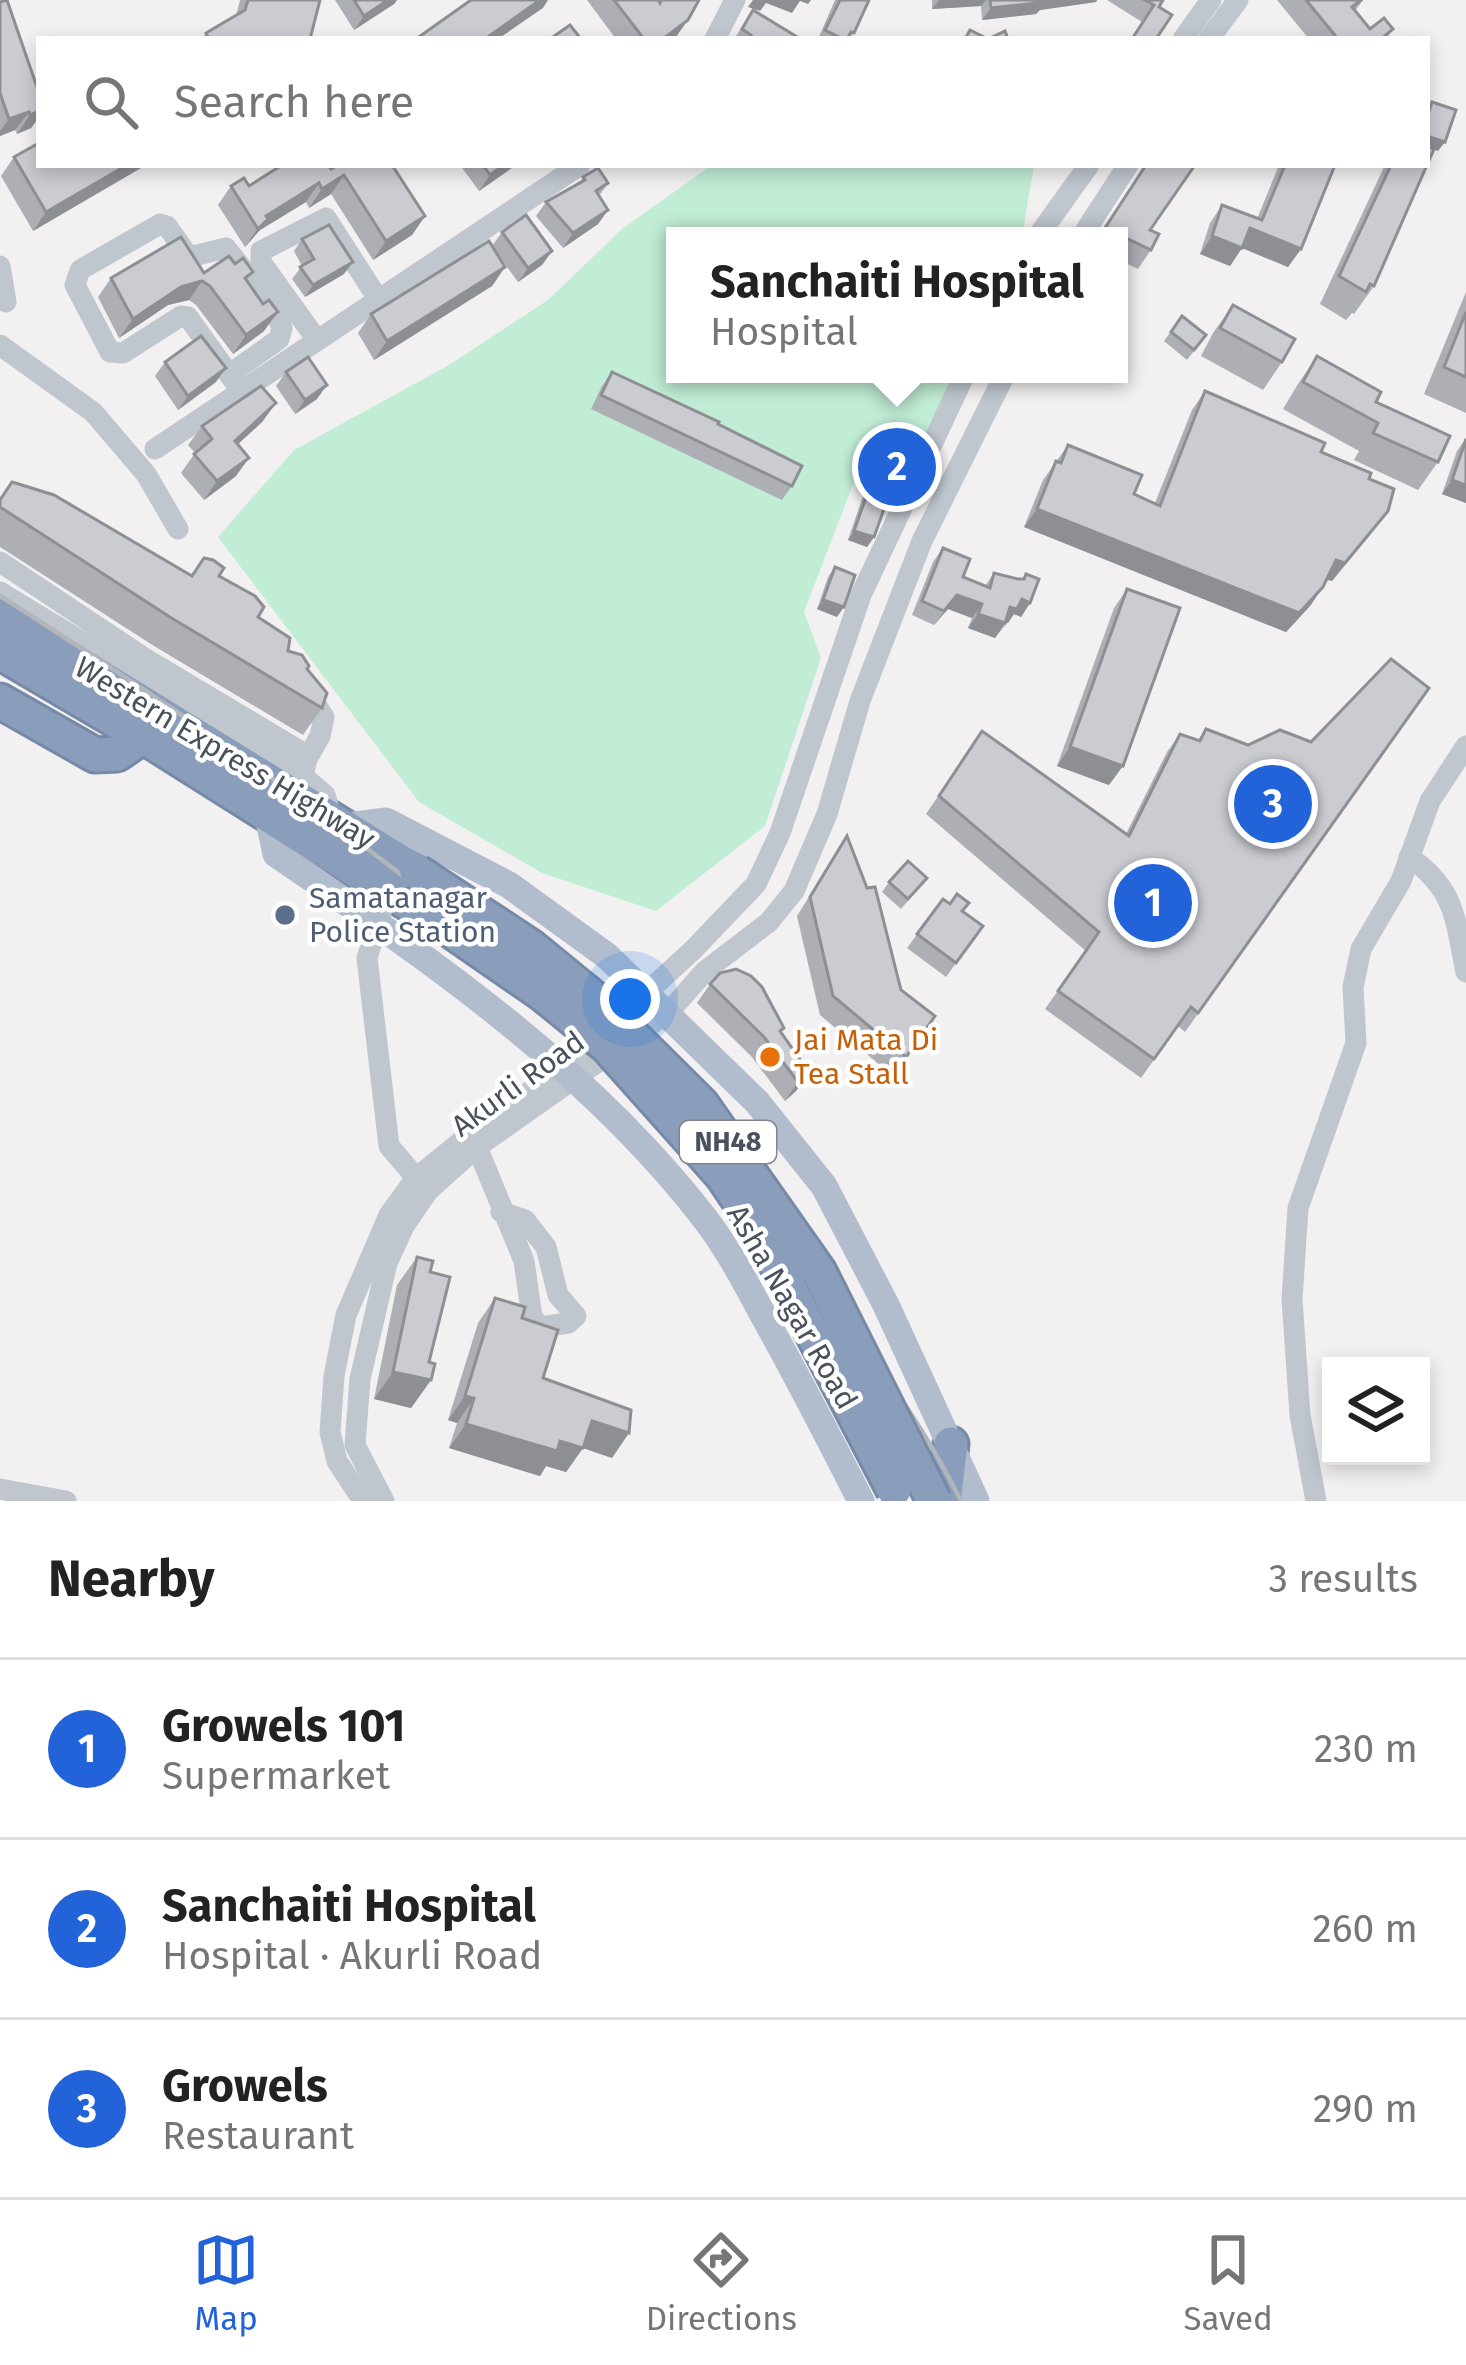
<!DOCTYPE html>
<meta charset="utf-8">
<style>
:root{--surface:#fff;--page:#f2f2f2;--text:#222;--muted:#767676;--line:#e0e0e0;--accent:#2363d9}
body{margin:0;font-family:"Fira Sans",sans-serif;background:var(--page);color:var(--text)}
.controls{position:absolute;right:36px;bottom:36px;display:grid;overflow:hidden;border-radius:0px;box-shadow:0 6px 18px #0003}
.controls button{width:108px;height:108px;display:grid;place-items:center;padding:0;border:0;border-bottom:3px solid var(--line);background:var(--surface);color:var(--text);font:60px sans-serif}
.you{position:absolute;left:630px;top:999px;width:42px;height:42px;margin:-30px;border:9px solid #fff;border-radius:50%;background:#1a73e8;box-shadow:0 0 0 18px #1a73e833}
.badge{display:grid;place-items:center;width:78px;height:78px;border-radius:50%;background:var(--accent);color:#fff;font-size:39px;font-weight:700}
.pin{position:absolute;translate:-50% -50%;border:6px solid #fff;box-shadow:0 3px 12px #0006}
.popup{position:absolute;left:666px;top:227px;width:462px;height:156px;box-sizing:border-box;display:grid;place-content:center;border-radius:0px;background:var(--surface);filter:drop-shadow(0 3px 9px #0005);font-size:39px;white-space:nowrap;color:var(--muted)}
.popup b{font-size:45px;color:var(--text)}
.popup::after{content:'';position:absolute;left:50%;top:100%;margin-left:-24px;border:24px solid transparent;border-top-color:var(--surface)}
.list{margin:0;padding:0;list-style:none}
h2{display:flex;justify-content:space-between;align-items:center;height:156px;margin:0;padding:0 48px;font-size:51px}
h2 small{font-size:39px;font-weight:400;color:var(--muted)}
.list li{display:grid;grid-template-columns:78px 1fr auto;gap:36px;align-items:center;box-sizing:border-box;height:180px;padding:0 48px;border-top:3px solid var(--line)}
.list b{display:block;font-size:45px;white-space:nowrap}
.list p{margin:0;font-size:39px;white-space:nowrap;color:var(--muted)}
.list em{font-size:39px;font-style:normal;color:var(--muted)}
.icon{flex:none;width:66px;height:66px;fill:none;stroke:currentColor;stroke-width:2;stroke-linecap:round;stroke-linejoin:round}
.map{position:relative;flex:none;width:1466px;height:1501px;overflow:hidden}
.search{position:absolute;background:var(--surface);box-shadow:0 6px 18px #0003;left:36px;right:36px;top:36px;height:132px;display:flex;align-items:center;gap:30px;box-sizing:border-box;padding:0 42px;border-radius:0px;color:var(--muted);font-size:45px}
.sheet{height:696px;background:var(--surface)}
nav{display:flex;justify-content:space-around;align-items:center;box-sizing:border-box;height:168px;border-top:3px solid var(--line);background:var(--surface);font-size:33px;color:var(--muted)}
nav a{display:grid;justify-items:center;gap:6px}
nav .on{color:var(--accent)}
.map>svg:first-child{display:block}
.green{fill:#c1edd6}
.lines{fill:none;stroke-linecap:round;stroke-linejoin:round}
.highway-casing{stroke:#7689a7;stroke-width:39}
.minor{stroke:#bfc6ce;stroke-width:21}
.major{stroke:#b1bdcd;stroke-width:27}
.highway{stroke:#8a9ebc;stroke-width:33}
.rail{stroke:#b2b5ba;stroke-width:4.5}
.highway-bridge-casing{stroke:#7689a7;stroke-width:39;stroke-linecap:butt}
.highway-bridge{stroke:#8a9ebc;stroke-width:33}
.wall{fill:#aeafb5}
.shaded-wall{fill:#8d8f93}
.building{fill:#caccd2;stroke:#8d8f93;stroke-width:3}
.service-dot{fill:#5c6f8a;stroke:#fff;stroke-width:4.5}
.food-dot{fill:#e8710a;stroke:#fff;stroke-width:4.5}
.labels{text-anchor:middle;stroke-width:9;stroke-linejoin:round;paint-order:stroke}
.shield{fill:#fff;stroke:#80858d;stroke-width:3}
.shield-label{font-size:27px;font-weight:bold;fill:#49515c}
.street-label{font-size:30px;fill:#49515c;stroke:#fff}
.service-label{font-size:30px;fill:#4e5e75;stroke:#fff;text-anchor:start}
.food-label{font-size:30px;fill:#c56008;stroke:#fff;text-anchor:start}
</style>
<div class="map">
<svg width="1466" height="1501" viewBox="0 0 1466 1501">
<rect width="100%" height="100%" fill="#f2f0f0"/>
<polygon class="green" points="712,165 1034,165 1022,236 675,236 675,374 959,374 932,431 865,453 804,612 821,658 765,826 656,911 542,873 419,802 218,537 294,450 449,365 548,300 622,229"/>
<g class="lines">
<g class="highway-casing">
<g id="highway">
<polyline points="0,615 417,872"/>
<polyline points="0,652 151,741 449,929"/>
<polyline points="0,701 95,755 117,754 143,736"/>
<polyline points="944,1501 951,1444"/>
</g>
</g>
<g class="minor">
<polyline points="715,39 735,0"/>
<polyline points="1183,39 1211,0"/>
<polyline points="1209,39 1238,0"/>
<polyline points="1038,236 1089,165"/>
<polyline points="1082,236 1128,165"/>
<polyline points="0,266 6,302"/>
<polyline points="317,340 261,262 261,251 326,218 378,299"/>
<polyline points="0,345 93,412 146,474 178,529"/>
<polyline points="230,374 279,339 282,328 275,310 226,248 189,257 167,226 160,224 80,270 75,285 110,352 123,353 181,316 188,317 241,391"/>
<polyline points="155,449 580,165"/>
<polyline points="0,562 146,659"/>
<polyline points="0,592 303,776 325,795 331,816"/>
<polyline points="137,673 146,659 300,751 307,759 304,771"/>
<polyline points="307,691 324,717 320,736 307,759"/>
<path d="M1409,857C1456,889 1455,920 1466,972"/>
<polyline points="388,890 367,958 389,1146 424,1187"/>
<polyline points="477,1147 524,1261 532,1317 541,1327 568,1323 576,1316 558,1295 546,1247 525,1220 501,1212"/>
<polyline points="0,1489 66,1501"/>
<polyline points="363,1501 337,1461 330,1432 334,1376 346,1315 389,1215 416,1178 484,1123 564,1068 693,950 756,884 780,833 861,595 965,374"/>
<polyline points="384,1501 355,1445 360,1379 387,1263 404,1226 428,1191 477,1147 669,1012 705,971 769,922 794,891 827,814 860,701 922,541 1005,374"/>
<polyline points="1316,1501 1300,1415 1292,1299 1298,1208 1356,1043 1353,987 1361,949 1401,881 1430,801 1466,746"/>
</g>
<g class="major">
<path d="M268,816L276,854C432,961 590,1069 706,1220C728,1249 746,1283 763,1315C797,1376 829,1438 861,1501"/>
<polyline points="348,826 386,821 509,885 607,956 757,1102 824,1186 886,1305 976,1501"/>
</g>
<use href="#highway" class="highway"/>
<path class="rail" d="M0,596C235,745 464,906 661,1103C715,1157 762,1216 809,1276C865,1346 921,1420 961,1501"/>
<g class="highway-bridge-casing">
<g id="highway-bridge">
<polyline points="417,872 531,947 597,1001 701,1104 819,1272 934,1501"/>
<polyline points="449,929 543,994 607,1046 723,1176 758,1228 894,1490"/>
</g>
</g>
<use href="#highway-bridge" class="highway-bridge"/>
</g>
<g class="wall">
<polygon points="240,0 320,0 310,39 202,39 206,33 236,16"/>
<polygon points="335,0 397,0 394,4 354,30"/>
<polygon points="587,0 699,0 675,39 616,39"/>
<polygon points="835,0 869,0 850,39 818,39"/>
<polygon points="932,0 1097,0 1096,2 1040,10 1036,14 982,20 981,6 932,9"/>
<polygon points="1107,0 1163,0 1142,22"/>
<polygon points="1277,0 1363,0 1355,11 1370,29 1393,29 1386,39 1309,39"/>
<polygon points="0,2 39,93 39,117 31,128 17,134 15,130 0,136"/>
<polygon points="753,10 799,38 734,39"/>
<polygon points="14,157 146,165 33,231 1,176"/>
<polygon points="460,165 516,165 479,191"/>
<polygon points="1145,165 1151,250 1138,269 1119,260 1119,236 1099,236"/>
<polygon points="1279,165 1335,165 1301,249 1288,267 1242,248 1230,266 1200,254 1210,223 1222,205 1257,219"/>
<polygon points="1385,165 1427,165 1374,286 1354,314 1352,313 1346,320 1320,304"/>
<polygon points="331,169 425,216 412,235 373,260 331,194 309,208 306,202 260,230 245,247 218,205 231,186 249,186"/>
<polygon points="583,177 608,183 599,196 608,210 598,224 563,248 536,216 546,202 579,184"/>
<polygon points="502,232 552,251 542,265 518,282 492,246"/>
<polygon points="302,239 344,274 305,297 292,279 302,266 294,251"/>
<polygon points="505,267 492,286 374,360 358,333 371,314"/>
<polygon points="204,273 247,281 264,331 233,354 196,305 189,300 168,305 119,338 98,297 111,278"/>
<polygon points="1466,292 1466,413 1424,394"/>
<polygon points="1233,305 1282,362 1263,390 1201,356 1213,333"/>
<polygon points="1182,316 1206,335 1187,360 1164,341"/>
<polygon points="1317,356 1376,402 1438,462 1418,490 1354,460 1359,451 1283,409 1298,384"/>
<polygon points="165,362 216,382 178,410 155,376"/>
<polygon points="286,372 317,399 295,414 276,386"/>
<polygon points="612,372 718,424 792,486 782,500 591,409 602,386"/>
<polygon points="1205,391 1369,479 1374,530 1332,581 1327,580 1310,606 1286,632 1024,527 1043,480 1068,445 1134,494 1155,503 1192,410"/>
<polygon points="276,403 262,422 238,444 236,476 204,500 181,473 195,453 188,445 202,426"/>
<polygon points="905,435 898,486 891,495 889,494 874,537 867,547 848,540 862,499 869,489 876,492 898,444"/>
<polygon points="1466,438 1466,503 1442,494 1457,451"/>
<polygon points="0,499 191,576 204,558 288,651 322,708 303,735 154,646 0,547"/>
<polygon points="943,548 963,577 985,586 994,573 1018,579 1022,579 1026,574 1030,603 1021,617 1014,614 995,638 968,628 972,618 948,609 934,625 912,615 933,562"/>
<polygon points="835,567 837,617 817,609 828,577"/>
<polygon points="1127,589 1109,785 1057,766 1114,608"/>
<polygon points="1429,688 1185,1032 1178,1026 1141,1078 1045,1009 1086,951 926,814 982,731 1126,834 1167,752 1180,734 1198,740 1206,729 1248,745 1311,742"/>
<polygon points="847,836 901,990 935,1016 893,1076 820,1015 797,916"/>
<polygon points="927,878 901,909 882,892 889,882"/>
<polygon points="943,899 983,926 946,977 907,948"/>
<polygon points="710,984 784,1028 781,1033 809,1072 796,1091 785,1101 751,1056 697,1003"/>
<polygon points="417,1257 430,1272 431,1380 411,1408 374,1399 397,1285"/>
<polygon points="495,1298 522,1318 543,1378 612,1458 583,1448 566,1472 546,1466 540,1476 449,1448 457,1423 448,1420 478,1323"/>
</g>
<g class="shaded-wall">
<polygon points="388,0 397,0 394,4 354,30 364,16"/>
<polygon points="540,0 548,0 543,8 498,39 485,39"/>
<polygon points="753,0 811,0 808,4 800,1 792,13 766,3 760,11 748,7"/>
<polygon points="939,0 986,0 981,6 932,9"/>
<polygon points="1043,0 1097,0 1096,2 1040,10 1036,14 982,20 991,8"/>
<polygon points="688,20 675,38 663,39"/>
<polygon points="39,111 39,117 31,128 17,134 30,115"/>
<polygon points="29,112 15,130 0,136 0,131 9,119"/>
<polygon points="1427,136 1445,142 1438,151 1427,147"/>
<polygon points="127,165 146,165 33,231 46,212"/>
<polygon points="504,165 516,165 479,191 490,175"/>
<polygon points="344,175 331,194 309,208 322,189"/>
<polygon points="319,183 306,202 260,230 245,247 266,216"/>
<polygon points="608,210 598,224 563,248 573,233"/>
<polygon points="425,216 412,235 373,260 386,241"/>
<polygon points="1250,228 1301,249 1288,267 1242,248 1230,266 1200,254 1212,236"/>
<polygon points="552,251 542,265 518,282 528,268"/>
<polygon points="353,262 344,274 305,297 313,285"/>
<polygon points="505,267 492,286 374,360 387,341"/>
<polygon points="202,281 189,300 168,305 119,338 133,319 181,287"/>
<polygon points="278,312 264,331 233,354 246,335"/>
<polygon points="226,368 216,382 178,410 188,396"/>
<polygon points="327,385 317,399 295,414 305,400"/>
<polygon points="276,403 262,422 222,459 235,441"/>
<polygon points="249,458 236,476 204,500 217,481"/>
<polygon points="1452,480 1466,485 1466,503 1442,494"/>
<polygon points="1037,509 1323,587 1310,606 1286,632 1024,527"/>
<polygon points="1388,511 1332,581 1323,578 1336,560"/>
<polygon points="854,531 874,537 867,547 848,540"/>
<polygon points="957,595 982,604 972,618 948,609 934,625"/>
<polygon points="1022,599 1030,603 1021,617 1014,614 1008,623 1000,621 1010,607"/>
<polygon points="823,600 844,607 837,617 817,609"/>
<polygon points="978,614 1005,623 995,638 968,628"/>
<polygon points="1070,747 1123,766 1109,785 1057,766"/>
<polygon points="809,1072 796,1091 785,1101 798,1082"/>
<polygon points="393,1372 431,1380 411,1408 374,1399"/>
<polygon points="465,1396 474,1398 457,1423 448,1420"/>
<polygon points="592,1421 629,1433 612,1458 583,1448 566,1472 546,1466 540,1476 449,1448 466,1424 560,1441"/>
</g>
<g class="building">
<polygon points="7,0 39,93 39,111 30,115 29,112 9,119 0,93 0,2"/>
<polygon points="248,0 320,0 310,39 209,39 206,33 245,10"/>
<polygon points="354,0 388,0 364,16"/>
<polygon points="471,0 540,0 485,39 416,39"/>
<polygon points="614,0 658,0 660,3 661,0 699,0 688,20 663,39 644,39"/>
<polygon points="840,0 869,0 854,33 851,32 847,39 843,39 825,30"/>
<polygon points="990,0 1045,0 1045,2 991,8"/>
<polygon points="1145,0 1163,0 1159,7 1172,15 1156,39 1132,39 1154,5"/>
<polygon points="1306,0 1361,0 1352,7 1370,29 1384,18 1393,29 1381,39 1338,39"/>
<polygon points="753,10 799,38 748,39 751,35 742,29"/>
<polygon points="570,25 581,39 550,39"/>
<polygon points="970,30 988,39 1005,31 1008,39 965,39"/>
<polygon points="1432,102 1456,110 1445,142 1427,136 1427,117"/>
<polygon points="39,143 39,165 127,165 46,212 14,157"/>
<polygon points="1427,146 1434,149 1427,165"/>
<polygon points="282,165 328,165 331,169 338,165 392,165 425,216 386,241 344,175 322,189 319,183 266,216 268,219 258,229 231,186 244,178 249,186"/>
<polygon points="483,165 504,165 490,175"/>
<polygon points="1146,165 1195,165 1150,230 1159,234 1151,250 1105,228"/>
<polygon points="1285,165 1335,165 1301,249 1250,228 1242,248 1212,236 1222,205 1262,220"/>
<polygon points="1391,165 1427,165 1374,286 1370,284 1366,292 1339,276"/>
<polygon points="598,168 608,183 596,191 608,210 573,233 546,202 585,180 583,177"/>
<polygon points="526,215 552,251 528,268 502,232"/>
<polygon points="329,225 353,262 313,285 300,267 314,259 302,239"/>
<polygon points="181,237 204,273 229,256 235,264 243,258 253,272 245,278 263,304 269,300 278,312 246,335 210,286 202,281 181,287 133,319 111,278"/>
<polygon points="489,241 505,267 387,341 371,314"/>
<polygon points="1233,305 1295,339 1282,362 1220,328"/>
<polygon points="1466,312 1466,377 1444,367"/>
<polygon points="1182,316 1206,335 1194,350 1171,332"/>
<polygon points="201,336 226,368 188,396 165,362"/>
<polygon points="1317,356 1381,392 1376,402 1450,436 1438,462 1373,433 1378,423 1303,382"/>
<polygon points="308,357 327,385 305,400 286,372"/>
<polygon points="612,372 719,422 718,424 802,466 792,486 601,395"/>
<polygon points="261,386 276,403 235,441 249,458 217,481 194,454 212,439 202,426"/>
<polygon points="1205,391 1325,443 1321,452 1371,473 1369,479 1394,489 1388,511 1345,563 1336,560 1323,587 1299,613 1037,509 1056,461 1061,463 1068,445 1142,475 1134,494 1160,506"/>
<polygon points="905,435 919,441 898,486 893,484 874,537 854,531 869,489 878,493"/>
<polygon points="1466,439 1466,485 1452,480"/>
<polygon points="12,482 54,495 192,576 204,558 213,560 224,568 219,576 255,596 264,607 258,617 290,638 288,651 302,655 309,666 307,669 327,693 322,708 173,619 0,507 0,500"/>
<polygon points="943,548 970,559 963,577 990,588 994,573 1018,579 1024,579 1026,574 1039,579 1030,603 1022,599 1017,609 1010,607 1005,623 978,614 982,604 957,595 944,611 922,601"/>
<polygon points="835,567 855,575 844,607 823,600"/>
<polygon points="1127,589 1180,608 1123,766 1070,747"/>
<polygon points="1391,659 1429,688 1198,1013 1191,1007 1154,1059 1058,991 1099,932 939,796 982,731 1129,836 1180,734 1200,741 1206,729 1248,745 1280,730 1311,742"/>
<polygon points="847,836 867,888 875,887 901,990 935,1016 906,1057 833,996 810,897"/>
<polygon points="908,861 927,878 908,899 889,882"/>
<polygon points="957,894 969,903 962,911 983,926 956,963 917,934 943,899 950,904"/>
<polygon points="736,969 751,976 762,987 784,1028 780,1031 809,1072 798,1082 764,1037 710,984 720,973"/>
<polygon points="417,1257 433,1261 430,1272 450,1277 429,1362 435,1364 431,1380 393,1372"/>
<polygon points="495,1298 525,1307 522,1318 558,1330 543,1378 631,1410 629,1433 592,1421 583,1448 560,1441 557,1451 466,1424 474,1398 465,1396"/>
</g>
<circle class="service-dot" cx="285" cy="915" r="12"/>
<circle class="food-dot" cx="770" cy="1057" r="12"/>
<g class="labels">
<rect class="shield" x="680" y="1121" width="96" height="42" rx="9"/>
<g class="shield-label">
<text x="728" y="1151">NH48</text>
</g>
<g class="street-label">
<text transform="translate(225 753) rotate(31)" y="10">Western Express Highway</text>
<text transform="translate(518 1084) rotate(-36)" y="10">Akurli Road</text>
<text transform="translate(792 1307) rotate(60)" y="10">Asha Nagar Road</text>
</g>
<g class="service-label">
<text x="309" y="908">Samatanagar<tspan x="309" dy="34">Police Station</tspan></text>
</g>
<g class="food-label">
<text x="794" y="1050">Jai Mata Di<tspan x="794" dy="34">Tea Stall</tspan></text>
</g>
</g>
</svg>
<div class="controls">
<button><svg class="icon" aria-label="layers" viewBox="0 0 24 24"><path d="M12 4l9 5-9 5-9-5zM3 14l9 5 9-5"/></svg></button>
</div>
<div class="you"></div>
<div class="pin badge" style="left:1153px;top:903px">1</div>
<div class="pin badge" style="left:897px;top:467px">2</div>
<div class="popup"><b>Sanchaiti Hospital</b>Hospital</div>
<div class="pin badge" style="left:1273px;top:804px">3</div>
<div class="search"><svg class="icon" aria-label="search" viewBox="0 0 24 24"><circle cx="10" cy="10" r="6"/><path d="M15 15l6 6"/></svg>Search here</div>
</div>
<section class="sheet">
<h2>Nearby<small>3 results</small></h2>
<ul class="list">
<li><span class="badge">1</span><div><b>Growels 101</b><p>Supermarket</p></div><em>230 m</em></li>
<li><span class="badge">2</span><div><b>Sanchaiti Hospital</b><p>Hospital · Akurli Road</p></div><em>260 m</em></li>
<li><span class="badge">3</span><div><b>Growels</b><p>Restaurant</p></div><em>290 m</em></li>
</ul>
</section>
<nav>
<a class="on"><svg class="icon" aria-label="map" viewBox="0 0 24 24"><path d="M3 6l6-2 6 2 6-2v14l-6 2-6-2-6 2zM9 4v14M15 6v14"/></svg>Map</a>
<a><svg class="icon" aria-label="directions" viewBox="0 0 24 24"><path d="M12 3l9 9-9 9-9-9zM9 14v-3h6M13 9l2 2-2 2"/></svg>Directions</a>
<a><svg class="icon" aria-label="saved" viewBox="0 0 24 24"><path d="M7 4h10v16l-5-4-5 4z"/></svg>Saved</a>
</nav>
